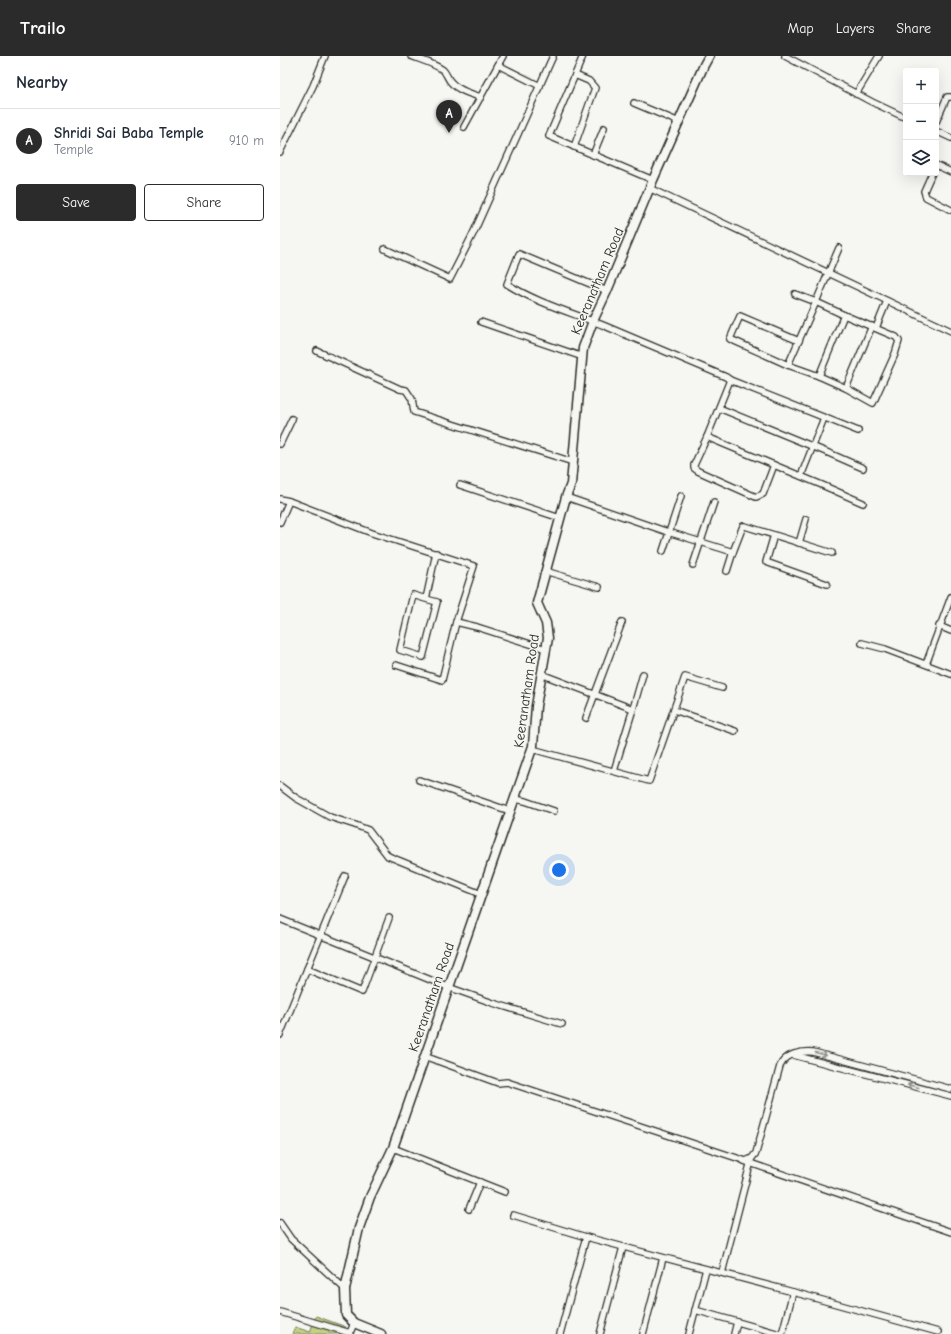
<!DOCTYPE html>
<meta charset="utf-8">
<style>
:root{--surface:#fff;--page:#f2f2f3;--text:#1f2937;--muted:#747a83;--line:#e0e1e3;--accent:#2b2b2b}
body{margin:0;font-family:"Comic Neue",sans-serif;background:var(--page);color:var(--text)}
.controls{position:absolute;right:12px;top:12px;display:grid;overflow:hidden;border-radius:4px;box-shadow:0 4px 16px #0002}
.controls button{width:36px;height:36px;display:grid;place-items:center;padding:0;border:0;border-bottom:1px solid var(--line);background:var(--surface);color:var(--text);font:20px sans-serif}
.you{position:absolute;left:279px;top:814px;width:14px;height:14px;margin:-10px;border:3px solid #fff;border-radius:50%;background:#1a73e8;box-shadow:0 0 0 6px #1a73e833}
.badge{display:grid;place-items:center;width:26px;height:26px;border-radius:50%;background:var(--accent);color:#fff;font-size:13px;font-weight:700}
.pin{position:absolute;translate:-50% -33px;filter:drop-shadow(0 1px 2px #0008)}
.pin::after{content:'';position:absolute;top:21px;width:14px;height:12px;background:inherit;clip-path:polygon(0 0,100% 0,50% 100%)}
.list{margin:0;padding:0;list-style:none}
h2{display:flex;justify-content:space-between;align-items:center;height:52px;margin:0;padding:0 16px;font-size:17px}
h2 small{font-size:13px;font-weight:400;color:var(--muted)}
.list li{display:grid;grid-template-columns:26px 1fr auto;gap:12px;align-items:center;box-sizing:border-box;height:64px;padding:0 16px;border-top:1px solid var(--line)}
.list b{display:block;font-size:15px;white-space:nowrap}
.list p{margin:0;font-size:13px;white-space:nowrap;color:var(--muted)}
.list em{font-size:13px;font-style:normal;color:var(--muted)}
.actions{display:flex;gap:8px;padding:12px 16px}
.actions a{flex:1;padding:9px 0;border:1px solid var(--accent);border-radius:4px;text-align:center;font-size:14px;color:var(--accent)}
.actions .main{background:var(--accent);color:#fff}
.icon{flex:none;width:22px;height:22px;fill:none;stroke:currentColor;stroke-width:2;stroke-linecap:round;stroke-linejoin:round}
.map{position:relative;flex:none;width:671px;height:1278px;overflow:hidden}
header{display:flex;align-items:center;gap:24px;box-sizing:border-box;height:56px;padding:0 20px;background:var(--accent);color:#fff}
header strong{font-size:19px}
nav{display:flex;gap:22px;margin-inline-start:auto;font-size:14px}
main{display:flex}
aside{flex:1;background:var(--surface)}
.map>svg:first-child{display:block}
.garden{fill:#c3d185;stroke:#777e58}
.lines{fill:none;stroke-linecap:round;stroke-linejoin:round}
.street-casing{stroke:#2b2b2b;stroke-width:8}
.secondary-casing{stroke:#2b2b2b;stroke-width:11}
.street{stroke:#f6f6f2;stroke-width:5.5}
.secondary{stroke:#f6f6f2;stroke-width:8}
.oneway{stroke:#90908e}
.labels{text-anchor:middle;stroke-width:3;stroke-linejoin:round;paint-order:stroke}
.street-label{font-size:14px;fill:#2b2b2b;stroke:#f6f6f2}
</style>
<header>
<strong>Trailo</strong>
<nav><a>Map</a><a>Layers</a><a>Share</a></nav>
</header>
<main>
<aside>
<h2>Nearby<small></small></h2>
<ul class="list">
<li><span class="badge">A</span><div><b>Shridi Sai Baba Temple</b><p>Temple</p></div><em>910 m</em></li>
</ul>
<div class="actions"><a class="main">Save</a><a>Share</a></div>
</aside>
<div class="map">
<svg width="671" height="1278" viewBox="0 0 671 1278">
<rect width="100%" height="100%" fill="#f6f6f2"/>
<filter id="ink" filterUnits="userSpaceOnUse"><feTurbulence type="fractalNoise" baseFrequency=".025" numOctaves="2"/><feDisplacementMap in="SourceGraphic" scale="8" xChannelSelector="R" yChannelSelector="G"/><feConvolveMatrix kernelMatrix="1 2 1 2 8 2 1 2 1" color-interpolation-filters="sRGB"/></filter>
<g filter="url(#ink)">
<polygon class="garden" points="36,1260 66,1271 64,1278 12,1278 15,1271 30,1276"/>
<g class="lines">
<g class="street-casing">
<g id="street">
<path d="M131,0C141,4 153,7 163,14C166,17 167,21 170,25C177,34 190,38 201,41"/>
<polyline points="303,0 269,80 373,124"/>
<polyline points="505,0 592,46 626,62"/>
<polyline points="218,9 260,30"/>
<polyline points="576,38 599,0"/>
<polyline points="354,47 399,66"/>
<polyline points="656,66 667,41 671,41"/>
<polyline points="184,71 223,0"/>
<polyline points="656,75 671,82"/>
<polyline points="294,91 315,32 309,25 295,19"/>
<polyline points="0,96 33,30 45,0"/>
<polyline points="313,99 324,72"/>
<polyline points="656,109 671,116"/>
<polyline points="652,117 644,135 646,141 671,154"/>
<polyline points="369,132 671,275"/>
<polyline points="105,193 170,223 193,178 273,0"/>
<path d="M327,235L239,198L227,228C257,247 293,257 325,270C366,287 406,304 446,321L450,324L578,375"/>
<polyline points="515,238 536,246 508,309 539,320 564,259 536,246 559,192"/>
<polyline points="201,266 303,301"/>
<polyline points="596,272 607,245"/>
<polyline points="37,295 120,333 126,334 132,343 134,356 293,406"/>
<polyline points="508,309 450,283 460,260 519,285"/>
<polyline points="539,320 566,332 593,347 615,298 619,285 616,281 564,259"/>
<polyline points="450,324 427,381 542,429 583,447"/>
<polyline points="566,332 592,270"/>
<polyline points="439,352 551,398 583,412"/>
<polyline points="427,381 414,409 414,412 418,415 476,441 483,438 494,409"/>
<polyline points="0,388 12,363"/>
<polyline points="521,420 544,362"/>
<polyline points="180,429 280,462"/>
<polyline points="286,441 385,475 453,496 463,470 465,470 552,497"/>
<polyline points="0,443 9,445 92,477 194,510 176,566 162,624 116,609"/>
<polyline points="0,466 9,445"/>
<polyline points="494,479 486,506 547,528"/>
<polyline points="519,487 526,463"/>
<polyline points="383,495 401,440"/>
<polyline points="413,509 434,446"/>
<polyline points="265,515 319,531"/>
<polyline points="447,515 453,496"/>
<polyline points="146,543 157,546 143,601 120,594 133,539 146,543 156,497"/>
<polyline points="176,566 197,571 266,593"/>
<polyline points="659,570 671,575"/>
<polyline points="582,587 605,593 671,618"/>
<polyline points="646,608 671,541"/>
<polyline points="261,618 353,653 334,715"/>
<polyline points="353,653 363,618"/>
<polyline points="394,654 455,675"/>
<polyline points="306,662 342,566"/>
<polyline points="252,693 369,725 405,621 442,632"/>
<polyline points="139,724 230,755"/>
<polyline points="0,730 16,742 50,761 75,769 88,774 108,800 201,838"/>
<polyline points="235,743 245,745 274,755"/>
<polyline points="0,863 168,931 213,947 282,968"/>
<polyline points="27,913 82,936 109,862"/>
<polyline points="0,979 65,820"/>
<polyline points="513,999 671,1040"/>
<path d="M144,1000L218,1027L227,1026L466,1105L472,1102L476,1097L500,1010C506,998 520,995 533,996L671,1033"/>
<polyline points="113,1092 225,1136"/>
<polyline points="464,1105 671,1176"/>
<polyline points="189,1153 200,1126"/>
<polyline points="233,1159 306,1181"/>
<polyline points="0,1167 11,1183 65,1233"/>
<polyline points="442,1217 471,1105"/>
<polyline points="415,1254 500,1278"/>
<polyline points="0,1256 70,1277 74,1267"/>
<polyline points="280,1278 306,1181 513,1236 658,1276"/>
<polyline points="320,1278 343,1191"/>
<polyline points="363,1278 383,1202"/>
<polyline points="409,1278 426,1213"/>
<polyline points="454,1278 457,1266"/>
<polyline points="502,1278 513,1236"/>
</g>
</g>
<g class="secondary-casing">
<polyline id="secondary" points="101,1278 74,1267 66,1259 65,1233 79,1172 90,1141 113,1092 253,690 256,650 268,582 266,567 257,547 286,441 291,428 303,292 313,265 327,235 373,124 424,9 429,0"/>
</g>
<use href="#street" class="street"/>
<use href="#secondary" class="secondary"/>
</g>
<defs><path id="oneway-shaft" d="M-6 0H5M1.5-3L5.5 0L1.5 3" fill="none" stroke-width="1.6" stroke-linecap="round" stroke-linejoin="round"/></defs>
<g class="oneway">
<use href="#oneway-shaft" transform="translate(541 998) rotate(15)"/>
<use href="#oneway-shaft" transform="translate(633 1030) rotate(-165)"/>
</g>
</g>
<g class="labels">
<g class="street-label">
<text transform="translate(317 225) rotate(-67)" y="5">Keeranatham Road</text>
<text transform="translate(246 635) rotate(-82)" y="5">Keeranatham Road</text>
<text transform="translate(151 941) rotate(-71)" y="5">Keeranatham Road</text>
</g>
</g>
</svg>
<div class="controls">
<button>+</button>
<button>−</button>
<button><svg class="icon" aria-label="layers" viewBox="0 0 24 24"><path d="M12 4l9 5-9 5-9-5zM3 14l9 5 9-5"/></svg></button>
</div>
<div class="you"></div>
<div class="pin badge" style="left:169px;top:77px">A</div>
</div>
</main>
